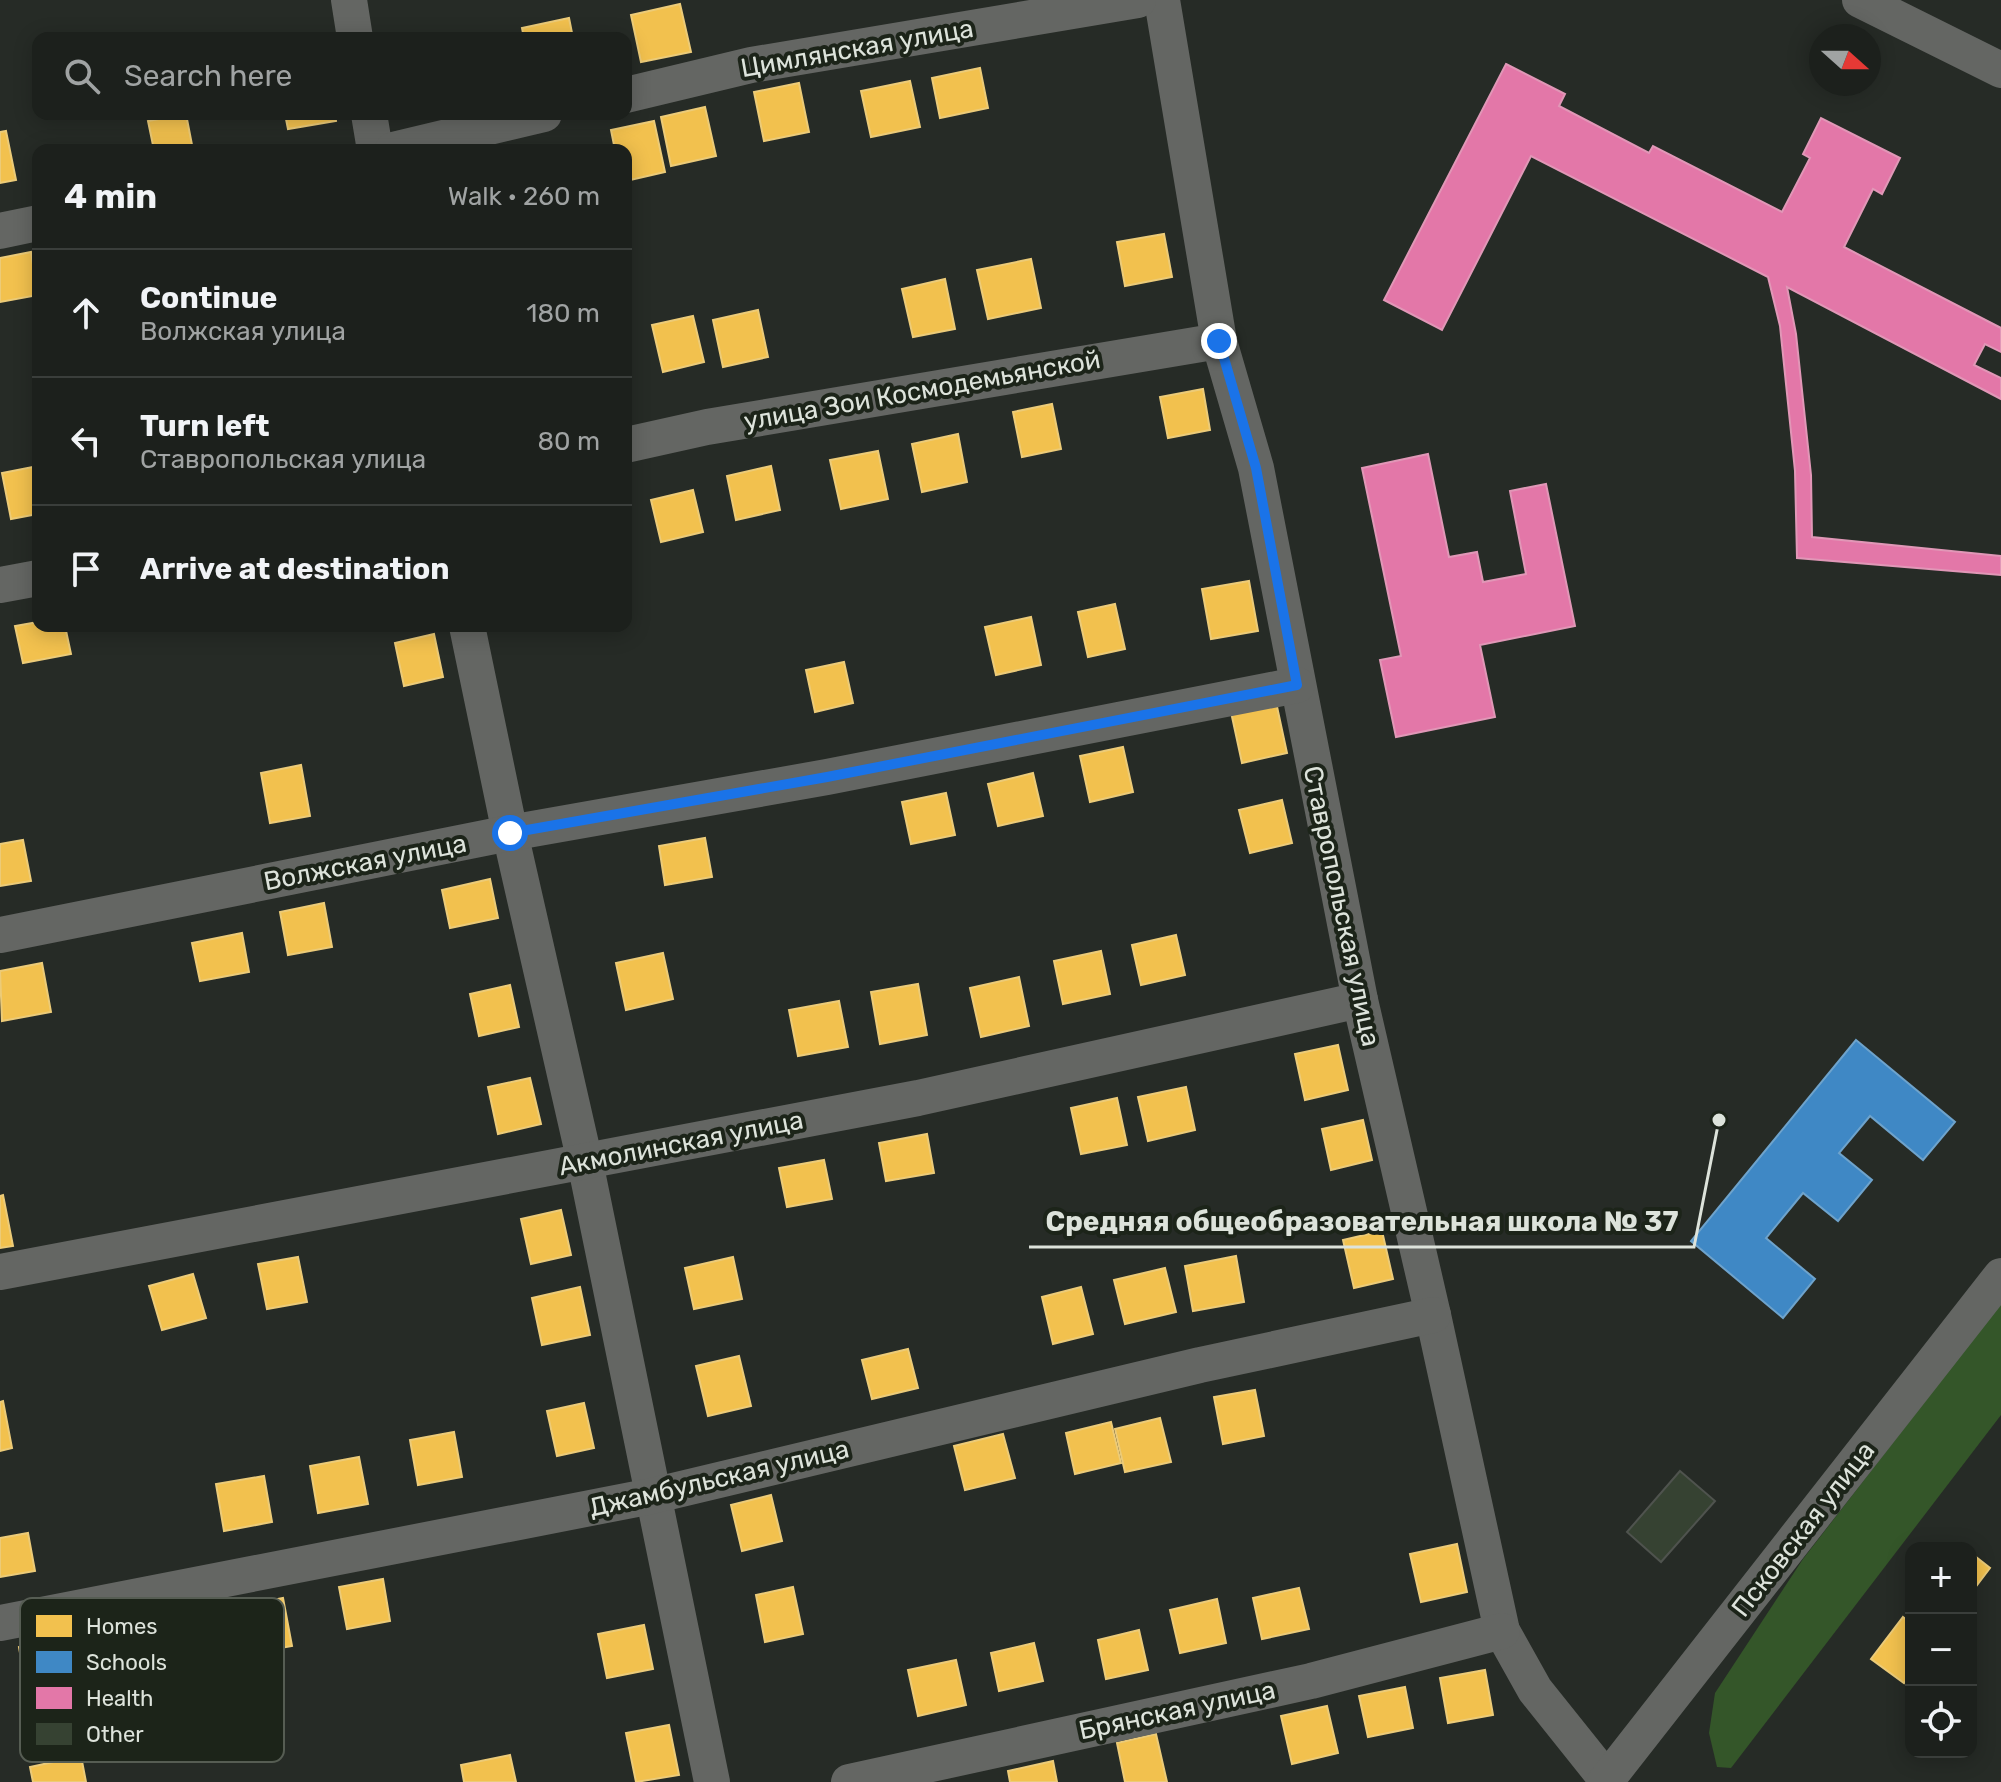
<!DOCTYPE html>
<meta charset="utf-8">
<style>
:root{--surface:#1c201c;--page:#292d29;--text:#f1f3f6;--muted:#a0a3a3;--line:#3a3e3b}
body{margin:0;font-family:Rubik,sans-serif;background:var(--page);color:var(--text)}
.controls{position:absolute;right:24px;bottom:24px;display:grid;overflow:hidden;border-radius:16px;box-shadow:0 4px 20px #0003}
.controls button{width:72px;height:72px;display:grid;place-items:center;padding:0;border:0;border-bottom:2px solid var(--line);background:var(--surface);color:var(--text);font:40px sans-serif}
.compass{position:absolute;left:1809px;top:24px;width:72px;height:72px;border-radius:50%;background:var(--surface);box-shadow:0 4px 20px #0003;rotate:111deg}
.stop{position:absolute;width:24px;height:24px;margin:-18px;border:6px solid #1a73e8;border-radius:50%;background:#fff}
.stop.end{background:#1a73e8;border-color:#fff;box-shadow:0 2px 8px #0008}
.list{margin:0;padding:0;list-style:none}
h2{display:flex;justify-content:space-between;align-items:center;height:104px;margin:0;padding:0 32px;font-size:34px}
h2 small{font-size:26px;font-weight:400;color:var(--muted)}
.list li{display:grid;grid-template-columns:52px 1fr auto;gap:24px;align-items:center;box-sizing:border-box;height:128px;padding:0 32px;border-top:2px solid var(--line)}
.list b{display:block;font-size:30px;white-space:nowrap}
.list p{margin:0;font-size:26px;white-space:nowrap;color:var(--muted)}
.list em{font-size:26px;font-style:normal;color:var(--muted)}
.icon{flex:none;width:44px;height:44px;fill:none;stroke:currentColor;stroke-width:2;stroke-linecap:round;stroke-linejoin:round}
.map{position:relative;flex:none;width:2001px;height:1782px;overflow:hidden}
.search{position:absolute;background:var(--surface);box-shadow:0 4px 20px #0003;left:32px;top:32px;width:600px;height:88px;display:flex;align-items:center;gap:20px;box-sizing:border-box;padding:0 28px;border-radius:16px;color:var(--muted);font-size:30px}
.panel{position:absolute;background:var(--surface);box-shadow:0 4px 20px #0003;left:32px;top:144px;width:600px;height:488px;border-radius:16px}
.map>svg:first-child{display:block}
.green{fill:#345629}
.homes{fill:#f2c14e;stroke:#eccb78;stroke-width:2}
.schools{fill:#3f88c5;stroke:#6ea3cc;stroke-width:2}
.health{fill:#e377a8;stroke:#e197b7;stroke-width:2}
.building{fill:#364232;stroke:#4f534e;stroke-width:2}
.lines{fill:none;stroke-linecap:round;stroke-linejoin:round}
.minor{stroke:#646663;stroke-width:36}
.route{stroke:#1a73e8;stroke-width:10}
.labels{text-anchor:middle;stroke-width:8;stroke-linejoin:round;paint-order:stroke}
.street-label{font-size:26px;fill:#dde3db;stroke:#1c2419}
.key{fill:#1c2419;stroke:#565d53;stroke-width:2}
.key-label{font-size:22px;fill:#dde3db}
.leader{fill:none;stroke:#dde3db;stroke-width:3}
.callout-dot{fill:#dde3db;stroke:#1c2419;stroke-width:3}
.callout-label{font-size:28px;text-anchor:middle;font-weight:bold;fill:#dde3db;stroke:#1c2419;stroke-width:8;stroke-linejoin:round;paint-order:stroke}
</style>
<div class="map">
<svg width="2001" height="1782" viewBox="0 0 2001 1782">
<rect width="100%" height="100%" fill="#262b26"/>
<polygon class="green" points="2001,1303 2001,1415 1731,1768 1717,1767 1709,1733 1715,1693 1803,1559"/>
<g class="homes">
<polygon points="680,4 691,52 641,62 631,15"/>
<polygon points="569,18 573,38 524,38 522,28"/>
<polygon points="980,68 988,108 940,118 932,78"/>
<polygon points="910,81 920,127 871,137 861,91"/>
<polygon points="799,83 809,132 764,141 754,92"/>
<polygon points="705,107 716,156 671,166 661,117"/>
<polygon points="186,114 193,150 154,150 148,121"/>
<polygon points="285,114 335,114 336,121 288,129"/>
<polygon points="654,121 665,172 626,181 626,150 615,150 611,130"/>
<polygon points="6,131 16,180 0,183 0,132"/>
<polygon points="1164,234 1172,277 1125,286 1117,242"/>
<polygon points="31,252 38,295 0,302 0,258"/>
<polygon points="1031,259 1041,308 988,319 977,270"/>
<polygon points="945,279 955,329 913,337 902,289"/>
<polygon points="758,310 768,357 723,367 713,320"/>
<polygon points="693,316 704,362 663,372 652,325"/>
<polygon points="1203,389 1210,430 1168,438 1160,397"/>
<polygon points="1052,404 1061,449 1022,457 1013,412"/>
<polygon points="958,434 967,482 922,492 912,444"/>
<polygon points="878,451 888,499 841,509 830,460"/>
<polygon points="38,466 38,514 11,519 2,473"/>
<polygon points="771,466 780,510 736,520 727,476"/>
<polygon points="693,490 703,532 661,542 651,500"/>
<polygon points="1249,581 1258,631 1211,639 1202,589"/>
<polygon points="1115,604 1125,649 1088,657 1078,612"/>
<polygon points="1031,617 1041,665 996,675 985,627"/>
<polygon points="38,622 38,626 65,626 71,654 23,663 15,626"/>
<polygon points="434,634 443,677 404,686 395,643"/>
<polygon points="844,662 853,703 815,712 806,670"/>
<polygon points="1276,702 1287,753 1242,763 1231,712"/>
<polygon points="1123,747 1133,792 1090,802 1080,756"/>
<polygon points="301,765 310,816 270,823 261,773"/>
<polygon points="1033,773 1043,816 998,826 988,784"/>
<polygon points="946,793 955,835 911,844 902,802"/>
<polygon points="1282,800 1292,843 1250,853 1239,810"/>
<polygon points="705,838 712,877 665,885 659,846"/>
<polygon points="23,840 31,881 0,886 0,844"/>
<polygon points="490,879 498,918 450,928 442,890"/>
<polygon points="324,903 332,947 288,955 280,912"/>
<polygon points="242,933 249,972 200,981 192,943"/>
<polygon points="1176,935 1185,975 1141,985 1132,945"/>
<polygon points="1101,951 1110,994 1063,1004 1054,961"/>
<polygon points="663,953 673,999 626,1010 616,963"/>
<polygon points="42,963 51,1012 2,1021 0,971"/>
<polygon points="1019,977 1029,1026 981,1037 970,988"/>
<polygon points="918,984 927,1035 880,1044 871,992"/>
<polygon points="510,985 519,1027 479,1036 470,994"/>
<polygon points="839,1001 848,1047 798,1056 789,1010"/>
<polygon points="1338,1045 1348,1090 1305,1100 1295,1054"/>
<polygon points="530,1078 541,1124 498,1134 488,1087"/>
<polygon points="1186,1087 1195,1130 1148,1141 1138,1097"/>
<polygon points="1117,1098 1127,1145 1081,1154 1071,1108"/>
<polygon points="1363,1120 1372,1160 1331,1170 1322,1129"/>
<polygon points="927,1134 934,1173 886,1181 879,1143"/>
<polygon points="824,1160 832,1199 787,1207 779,1168"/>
<polygon points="3,1195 13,1246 0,1248 0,1196"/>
<polygon points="561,1210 571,1255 531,1264 521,1219"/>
<polygon points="1382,1231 1393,1279 1354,1288 1343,1240"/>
<polygon points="1236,1256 1244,1302 1193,1311 1185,1266"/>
<polygon points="298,1257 307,1302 267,1309 258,1264"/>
<polygon points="733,1257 742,1299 694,1309 685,1268"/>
<polygon points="1165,1268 1176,1312 1125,1324 1114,1280"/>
<polygon points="193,1274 206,1318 162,1330 149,1286"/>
<polygon points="580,1287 590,1335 542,1345 532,1298"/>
<polygon points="1081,1287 1093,1334 1053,1344 1042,1297"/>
<polygon points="908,1349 918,1388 872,1399 862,1360"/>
<polygon points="739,1356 751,1406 708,1416 696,1366"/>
<polygon points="1255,1390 1264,1436 1223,1444 1214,1397"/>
<polygon points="3,1401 12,1448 0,1451 0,1402"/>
<polygon points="584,1403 594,1448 557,1456 547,1411"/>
<polygon points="1160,1418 1171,1462 1125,1472 1115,1429"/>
<polygon points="1111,1422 1121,1463 1075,1474 1066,1433"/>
<polygon points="454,1432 462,1477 418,1485 410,1440"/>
<polygon points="1003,1434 1015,1478 965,1490 954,1446"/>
<polygon points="359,1457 368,1504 318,1513 310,1466"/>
<polygon points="264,1476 272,1522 224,1531 216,1484"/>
<polygon points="771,1495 782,1541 742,1551 731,1505"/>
<polygon points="28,1533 35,1571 0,1577 0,1538"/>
<polygon points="1457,1544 1467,1592 1421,1602 1410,1554"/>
<polygon points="1971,1553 1990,1568 1971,1593"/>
<polygon points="383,1579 390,1621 347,1629 339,1587"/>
<polygon points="793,1587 803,1634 765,1642 756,1595"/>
<polygon points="1299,1588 1309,1629 1262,1639 1253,1598"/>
<polygon points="283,1598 292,1646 241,1655 232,1608"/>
<polygon points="1217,1599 1226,1643 1180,1653 1170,1610"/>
<polygon points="1903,1617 1911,1623 1911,1674 1904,1683 1871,1659"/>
<polygon points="644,1625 653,1669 607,1678 598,1634"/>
<polygon points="1139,1630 1148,1670 1106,1679 1098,1640"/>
<polygon points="64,1639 72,1686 27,1694 19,1647"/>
<polygon points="1034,1643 1043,1681 999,1691 991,1653"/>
<polygon points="956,1660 966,1705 918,1716 908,1670"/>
<polygon points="1485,1670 1493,1715 1448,1723 1440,1678"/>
<polygon points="1405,1687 1413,1728 1368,1737 1359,1696"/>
<polygon points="1327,1706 1338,1753 1292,1764 1281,1716"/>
<polygon points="669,1725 679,1775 636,1782 626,1733"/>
<polygon points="1156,1734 1167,1782 1125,1782 1117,1743"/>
<polygon points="510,1755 516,1782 464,1782 461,1765"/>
<polygon points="81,1756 86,1782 33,1782 30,1767"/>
<polygon points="1053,1761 1057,1782 1010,1782 1008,1771"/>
</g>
<polygon class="schools" points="1856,1040 1955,1122 1923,1160 1870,1116 1839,1153 1872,1180 1838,1221 1803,1193 1766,1238 1815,1279 1783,1318 1691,1241"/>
<g class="health">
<polygon points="1506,64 1565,94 1559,106 1649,153 1653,146 1782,212 1810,158 1803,154 1821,118 1900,158 1882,194 1873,189 1844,247 2001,328 2001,352 1985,344 1974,365 2001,378 2001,399 1787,287 1796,334 1811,475 1812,537 2001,556 2001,575 1797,558 1795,471 1780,326 1768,277 1531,156 1442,330 1384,300"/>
<polygon points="1428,454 1449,557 1477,552 1483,582 1526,574 1510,491 1546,484 1575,626 1480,645 1495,717 1396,737 1380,660 1401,656 1362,468"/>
</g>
<polygon class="building" points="1680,1471 1715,1501 1661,1562 1627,1532"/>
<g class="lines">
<g class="minor">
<polyline points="349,0 355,38"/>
<polyline points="1162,0 1219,341 1256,468 1360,1000 1433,1315 1502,1631 1535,1690 1607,1780"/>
<polyline points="1860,0 2001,70"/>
<polyline points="626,95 751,65 1138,0"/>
<polyline points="369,114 375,150"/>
<polyline points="393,150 544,114"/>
<polyline points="0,231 38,223"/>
<polyline points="626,445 707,427 1219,341"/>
<polyline points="0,585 38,578"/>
<polyline points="467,626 510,833 585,1162 712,1782"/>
<polyline points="0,935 510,833 827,777 1297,685"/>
<polyline points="0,1272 918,1098 1360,1000"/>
<polyline points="0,1623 652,1496 1200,1365 1433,1315"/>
<polyline points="849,1782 1311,1681 1502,1631"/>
<polyline points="1605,1782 2001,1276"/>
</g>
</g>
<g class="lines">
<polyline class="route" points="510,833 827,777 1297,685 1256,468 1219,341"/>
</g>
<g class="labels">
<g class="street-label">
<text transform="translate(857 48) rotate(-10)" y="9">Цимлянская улица</text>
<text transform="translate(922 390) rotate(-10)" y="9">улица Зои Космодемьянской</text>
<text transform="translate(365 862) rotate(-11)" y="9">Волжская улица</text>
<text transform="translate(1342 906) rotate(78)" y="9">Ставропольская улица</text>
<text transform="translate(681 1143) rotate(-11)" y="9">Акмолинская улица</text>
<text transform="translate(719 1478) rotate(-13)" y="9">Джамбульская улица</text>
<text transform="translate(1803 1529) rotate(-52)" y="9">Псковская улица</text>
<text transform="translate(1177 1710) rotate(-12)" y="9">Брянская улица</text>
</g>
</g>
<rect x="20" y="1598" width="264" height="164" rx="12" class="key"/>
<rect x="36" y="1615" width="36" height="22" fill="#f2c14e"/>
<rect x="36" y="1651" width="36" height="22" fill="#3f88c5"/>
<rect x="36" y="1687" width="36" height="22" fill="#e377a8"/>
<rect x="36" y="1723" width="36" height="22" fill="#364232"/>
<g class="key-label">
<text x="86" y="1634">Homes</text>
<text x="86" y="1670">Schools</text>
<text x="86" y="1706">Health</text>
<text x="86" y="1742">Other</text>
</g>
<path class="leader" d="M1719 1120L1694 1247H1029"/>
<circle class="callout-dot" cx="1719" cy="1120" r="8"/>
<g class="callout-label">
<text x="1362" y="1231">Средняя общеобразовательная школа № 37</text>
</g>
</svg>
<div class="controls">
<button>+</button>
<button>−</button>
<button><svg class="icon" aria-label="locate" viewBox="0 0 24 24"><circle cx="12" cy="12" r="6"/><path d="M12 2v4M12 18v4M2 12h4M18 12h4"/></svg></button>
</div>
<svg class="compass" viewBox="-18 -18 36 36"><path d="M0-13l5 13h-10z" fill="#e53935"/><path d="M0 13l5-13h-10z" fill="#a0a3a3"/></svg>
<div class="stop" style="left:510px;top:833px"></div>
<div class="stop end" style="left:1219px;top:341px"></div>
<div class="search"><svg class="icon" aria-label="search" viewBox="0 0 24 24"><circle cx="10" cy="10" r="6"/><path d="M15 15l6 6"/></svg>Search here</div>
<section class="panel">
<h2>4 min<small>Walk · 260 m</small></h2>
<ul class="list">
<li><svg class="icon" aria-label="ahead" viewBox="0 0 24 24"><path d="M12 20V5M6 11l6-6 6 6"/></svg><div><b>Continue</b><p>Волжская улица</p></div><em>180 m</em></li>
<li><svg class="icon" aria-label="left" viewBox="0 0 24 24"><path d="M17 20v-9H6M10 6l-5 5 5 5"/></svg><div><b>Turn left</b><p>Ставропольская улица</p></div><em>80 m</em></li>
<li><svg class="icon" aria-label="arrive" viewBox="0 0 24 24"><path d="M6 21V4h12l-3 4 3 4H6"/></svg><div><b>Arrive at destination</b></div></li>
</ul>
</section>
</div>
